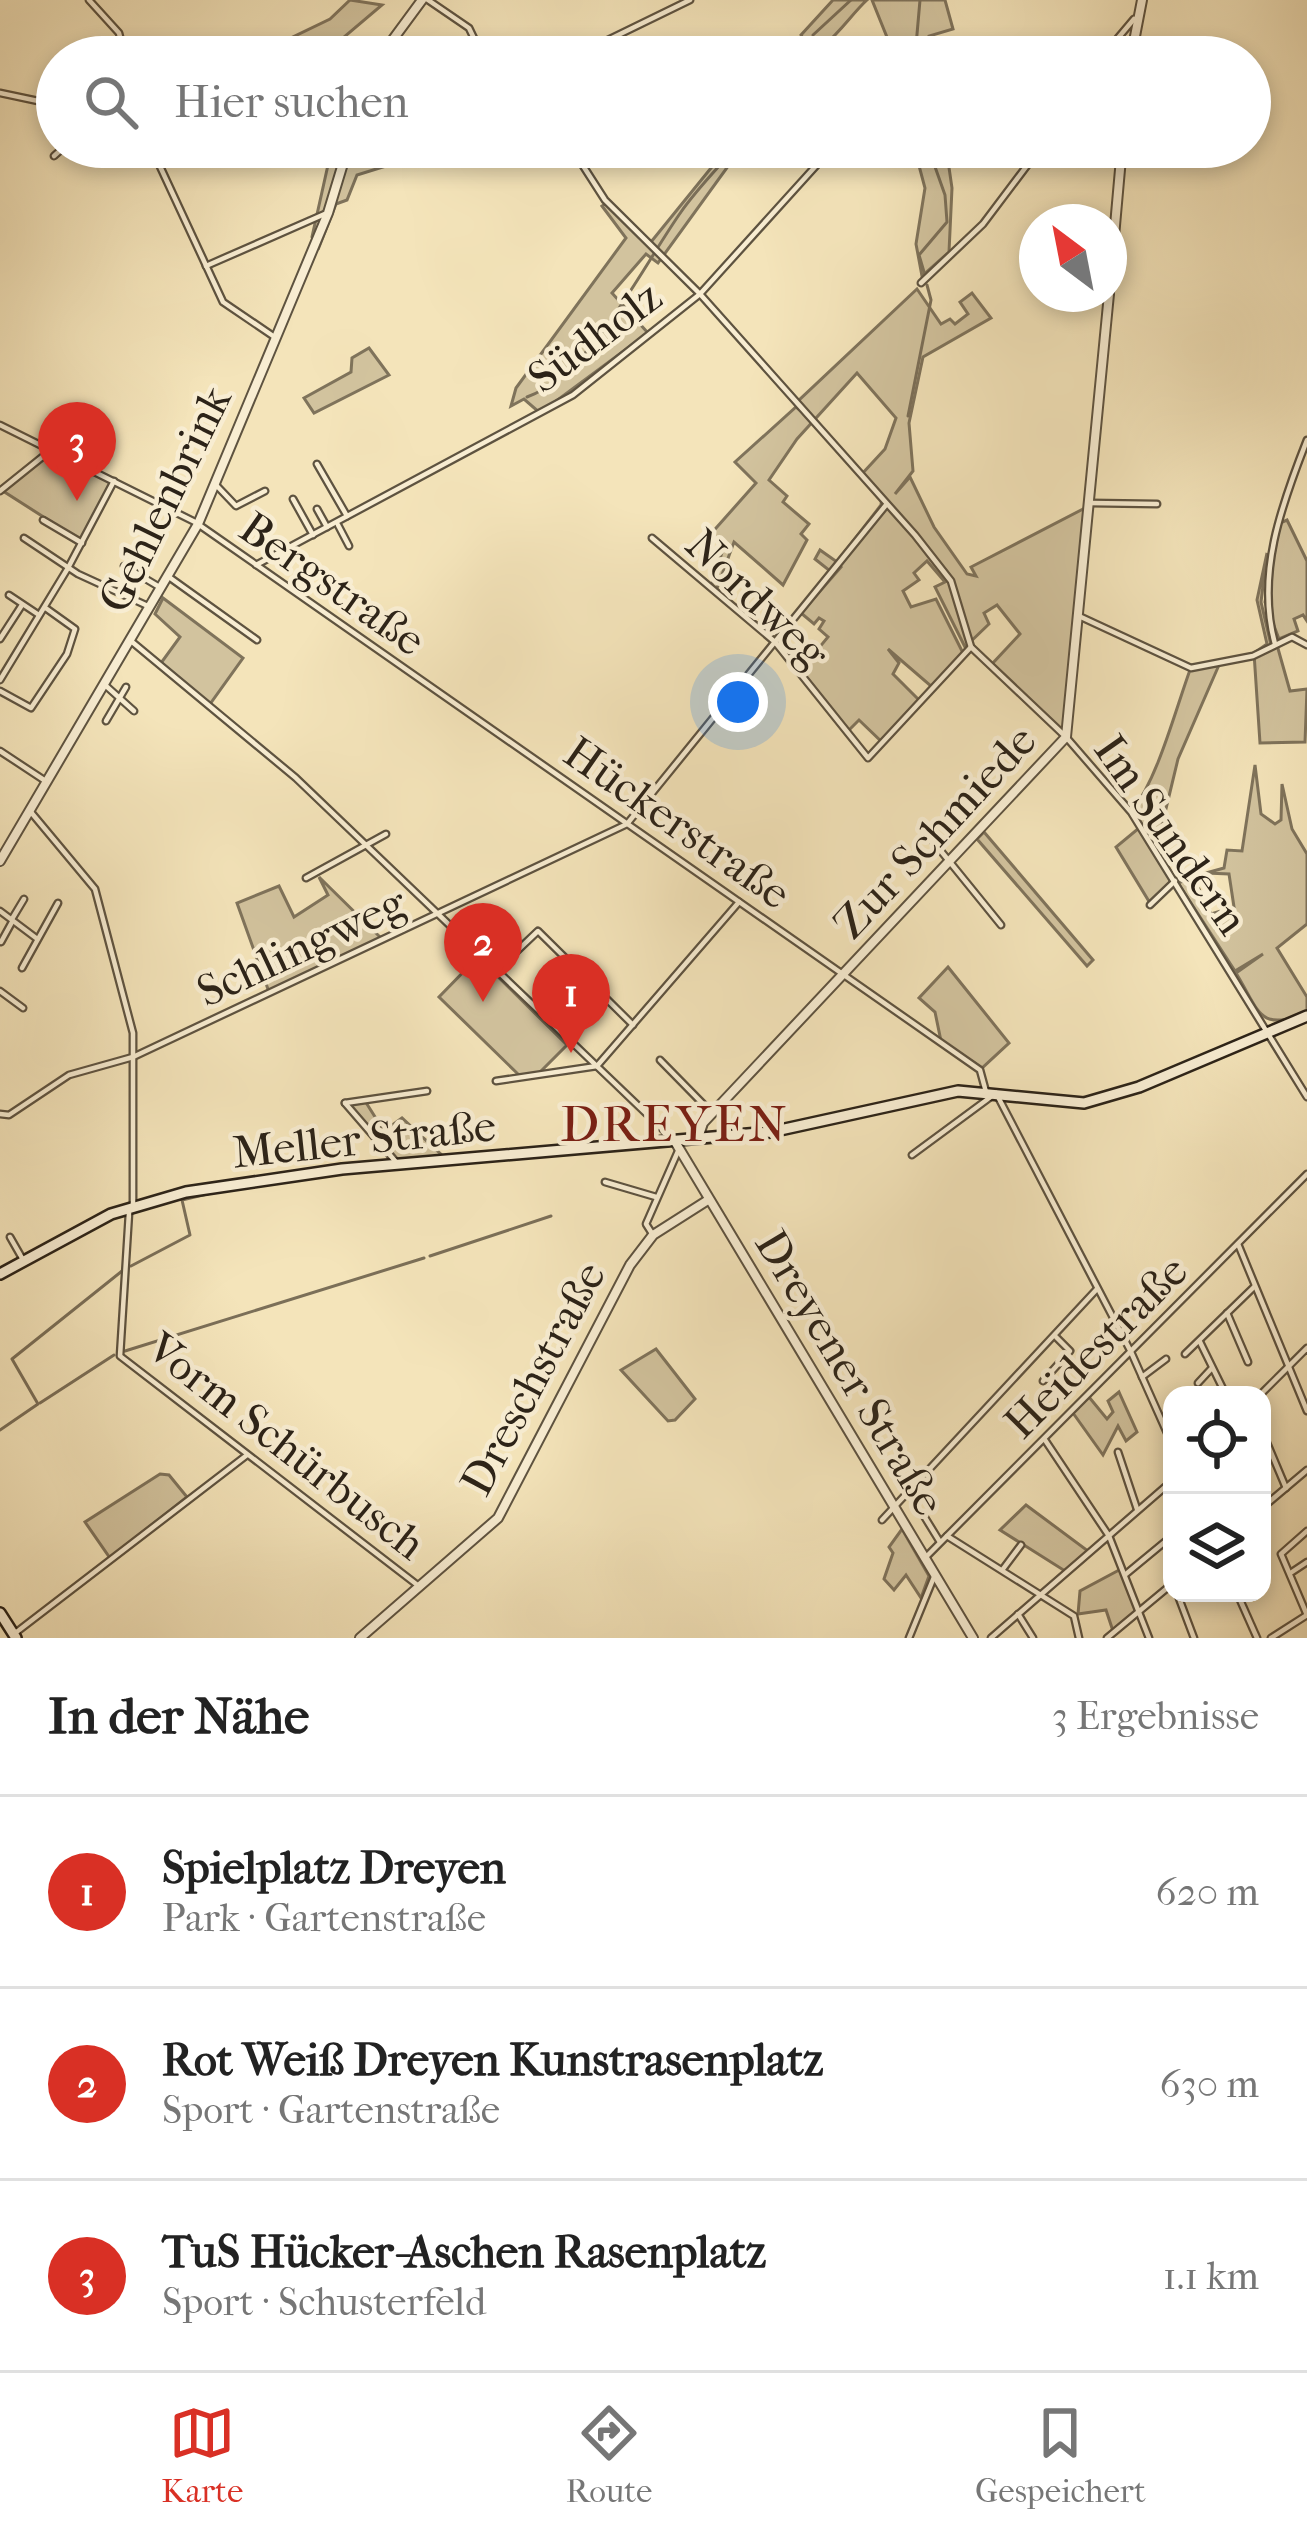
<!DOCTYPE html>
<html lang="de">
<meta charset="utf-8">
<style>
:root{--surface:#fff;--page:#f6f6f6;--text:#222;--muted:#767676;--line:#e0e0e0;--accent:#d93025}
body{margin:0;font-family:"IM FELL French Canon",serif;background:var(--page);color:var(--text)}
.controls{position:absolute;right:36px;bottom:36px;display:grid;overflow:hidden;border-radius:24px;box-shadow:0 6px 18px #0003}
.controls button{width:108px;height:108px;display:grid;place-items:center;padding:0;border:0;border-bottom:3px solid var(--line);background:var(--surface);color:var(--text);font:60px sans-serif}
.compass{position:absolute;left:1019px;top:204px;width:108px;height:108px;border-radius:50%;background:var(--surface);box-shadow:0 6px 18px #0003;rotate:328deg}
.you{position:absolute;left:738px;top:702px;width:42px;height:42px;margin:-30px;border:9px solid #fff;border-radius:50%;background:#1a73e8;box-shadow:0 0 0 18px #1a73e833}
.badge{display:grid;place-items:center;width:78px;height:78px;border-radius:50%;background:var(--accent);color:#fff;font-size:39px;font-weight:700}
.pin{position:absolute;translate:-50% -99px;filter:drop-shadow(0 3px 6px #0008)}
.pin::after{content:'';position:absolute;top:63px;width:42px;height:36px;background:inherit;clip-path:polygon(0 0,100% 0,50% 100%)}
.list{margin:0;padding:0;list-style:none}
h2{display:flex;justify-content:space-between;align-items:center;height:156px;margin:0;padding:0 48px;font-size:51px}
h2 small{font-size:39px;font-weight:400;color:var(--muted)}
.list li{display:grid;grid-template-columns:78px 1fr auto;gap:36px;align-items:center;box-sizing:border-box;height:192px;padding:0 48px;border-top:3px solid var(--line)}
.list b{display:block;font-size:45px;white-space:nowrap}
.list p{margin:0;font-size:39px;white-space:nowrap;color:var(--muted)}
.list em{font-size:39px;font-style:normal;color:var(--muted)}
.icon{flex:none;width:66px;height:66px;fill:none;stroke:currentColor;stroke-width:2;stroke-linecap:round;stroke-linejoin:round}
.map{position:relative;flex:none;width:1307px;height:1638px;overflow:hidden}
.search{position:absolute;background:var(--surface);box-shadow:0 6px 18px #0003;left:36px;right:36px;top:36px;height:132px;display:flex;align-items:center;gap:30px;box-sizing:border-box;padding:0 42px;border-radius:66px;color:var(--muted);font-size:45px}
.sheet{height:732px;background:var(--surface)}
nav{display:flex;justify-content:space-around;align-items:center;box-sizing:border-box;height:168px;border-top:3px solid var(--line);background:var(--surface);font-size:33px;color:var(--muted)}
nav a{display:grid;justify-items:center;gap:6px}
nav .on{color:var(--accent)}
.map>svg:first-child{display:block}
.green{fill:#d2c39e;stroke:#7f735b;stroke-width:3}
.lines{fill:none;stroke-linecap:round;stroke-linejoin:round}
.stream{stroke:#7b6f58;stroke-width:3}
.minor-casing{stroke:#5e5340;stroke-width:9}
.tertiary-casing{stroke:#5e5340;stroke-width:12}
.secondary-casing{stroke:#2c2318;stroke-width:14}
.minor{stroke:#f8edd2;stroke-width:4.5}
.tertiary{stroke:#f8edd2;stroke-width:8}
.secondary{stroke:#f8edd2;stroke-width:9}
.labels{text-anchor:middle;stroke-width:9;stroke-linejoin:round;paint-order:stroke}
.street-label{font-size:45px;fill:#2c2318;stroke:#f8edd2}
.quarter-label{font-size:51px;letter-spacing:3px;fill:#7a1f14;stroke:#f8edd2}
</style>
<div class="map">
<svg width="1307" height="1638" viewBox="0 0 1307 1638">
<rect width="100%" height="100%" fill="#f4e4ba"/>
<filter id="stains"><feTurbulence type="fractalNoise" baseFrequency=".00167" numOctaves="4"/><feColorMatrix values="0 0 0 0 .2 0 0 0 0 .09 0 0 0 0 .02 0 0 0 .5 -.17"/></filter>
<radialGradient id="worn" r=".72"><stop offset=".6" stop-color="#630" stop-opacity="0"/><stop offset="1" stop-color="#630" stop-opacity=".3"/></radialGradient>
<g class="green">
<polygon points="350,0 382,5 344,37 341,47 321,57 304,57 293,37 330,19"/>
<path d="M833,0H867C847,18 825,57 796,57L805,42L801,35Z"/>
<polygon points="872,0 945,0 953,29 929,36 929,57 895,57"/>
<polygon points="332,147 464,147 446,163 431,152 357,175 347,200 336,204 319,247 312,237"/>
<polygon points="728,147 742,147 658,263 646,254 612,293 648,333 540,413 524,399 511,406 516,388 626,238 602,206 608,202 651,242"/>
<polygon points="914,147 946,147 952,188 949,252 922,276 916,244 925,188"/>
<polygon points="917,289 941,324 950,319 955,324 968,314 960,302 972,293 991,318 923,357 909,423 913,471 895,494 910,477 934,527 967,574 976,576 971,567 1087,507 1067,727 1060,730 992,664 1020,634 997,605 984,613 989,624 965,647 935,587 945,582 927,561 914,573 919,580 903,591 911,607 936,599 963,653 932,687 888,649 899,663 893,674 920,701 882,742 859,720 848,731 791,660 798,651 809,660 828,637 819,629 824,621 819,618 814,624 801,613 841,567 837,563 830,571 815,559 820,550 837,562 881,505 882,497 861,475 885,449 896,418 857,373 797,439 769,480 787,496 783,502 809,524 801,534 807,540 783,585 734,542 716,591 711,587 724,546 709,536 756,483 735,462 796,407 805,414 796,403"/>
<polygon points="369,348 389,375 314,413 304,398 351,372 352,358"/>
<polygon points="49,452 60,458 54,469 66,476 73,463 111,483 81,541 3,491"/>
<polygon points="1287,520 1307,561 1307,621 1303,615 1294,619 1298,631 1279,639 1265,602 1280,523"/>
<polygon points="1267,553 1261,602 1271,645 1277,645 1290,691 1307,689 1305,742 1260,743 1254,653 1267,644 1257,600"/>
<polygon points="163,598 243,658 210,704 161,663 180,637 155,614"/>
<path d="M1219,665L1178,759L1157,846L1132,811C1158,778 1175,711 1190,670Z"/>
<path d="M1255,765L1261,814L1275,824L1281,820L1282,784L1292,829L1307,854V924L1277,948L1307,997V1013C1258,1032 1260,1012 1236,973L1263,954L1235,971L1178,883L1188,879L1193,890L1199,889L1211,914L1234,907L1229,874L1206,873L1224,868L1227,850L1242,851Z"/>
<polygon points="1139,828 1173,880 1150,903 1116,847"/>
<polygon points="984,832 1093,960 1087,966 977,839"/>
<polygon points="319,877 381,938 269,992 237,903 279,886 294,917 328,895"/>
<polygon points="478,957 567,1045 539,1073 520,1076 439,997"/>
<polygon points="948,967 1009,1043 982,1068 941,1041 935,1012 919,998"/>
<polygon points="365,1101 384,1131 402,1118 446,1159 398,1161 347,1104"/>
<polygon points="656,1349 695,1399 675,1420 668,1421 621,1370"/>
<polygon points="1119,1392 1137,1432 1126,1441 1118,1426 1103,1455 1073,1413 1089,1397 1107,1419 1113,1412 1108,1401"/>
<polygon points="160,1474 169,1475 187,1497 110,1558 85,1522"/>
<polygon points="1026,1505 1088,1551 1065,1571 1000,1530"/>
<polygon points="902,1529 929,1576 921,1598 906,1575 894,1590 884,1579 893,1553 889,1547"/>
<polygon points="1121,1569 1139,1608 1113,1631 1106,1610 1078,1614 1080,1591"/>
</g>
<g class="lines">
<g class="stream">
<polyline points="813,35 851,0"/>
<polyline points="800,57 814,45 810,38"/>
<polyline points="915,57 920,0"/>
<polyline points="924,272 919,255 947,222 945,195 928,147"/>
<path d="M527,397C591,374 642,267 681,212C697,189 718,168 736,147"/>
<polyline points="908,416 931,300 927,285"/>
<polyline points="221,1182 250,1178"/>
<polyline points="430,1256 551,1216"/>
<polyline points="131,1266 190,1235 182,1200 220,1191"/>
<polyline points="125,1351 424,1258"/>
<polyline points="40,1403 114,1355"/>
<polyline points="0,1430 38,1404 12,1359 122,1271"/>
</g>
<g class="minor-casing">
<g id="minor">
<polyline points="89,0 119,33 125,57"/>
<polyline points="428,0 469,28 483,57"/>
<polyline points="351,57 354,46"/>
<polyline points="573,57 690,0"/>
<polyline points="1102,57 1134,19"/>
<polyline points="0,93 57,105"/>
<polyline points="151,147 223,302 276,338"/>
<polyline points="571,147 605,200 700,294 915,535 951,581 971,647 1066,737 1131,812 1307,1097"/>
<polyline points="349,148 380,160 429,147"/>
<polyline points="54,156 64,147"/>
<polyline points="206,266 327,213"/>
<polyline points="921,283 983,224 1041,147"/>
<polyline points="0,425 195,522 980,1070 986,1092"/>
<polyline points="317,464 347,516"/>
<polyline points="216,485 236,506 265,491"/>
<polyline points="0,491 51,450"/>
<polyline points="293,499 313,535"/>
<polyline points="1090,503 1157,504"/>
<polyline points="317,509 327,527"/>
<polyline points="43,520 82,543"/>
<polyline points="338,525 349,546"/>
<polyline points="24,538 78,574 150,607"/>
<polyline points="652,538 775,642 868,758 971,647"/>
<polyline points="256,565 573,395 700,294 833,147"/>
<polyline points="124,566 161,588"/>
<polyline points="169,577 257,640"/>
<polyline points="9,595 39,615"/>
<polyline points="1081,617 1191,668 1253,656 1292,637 1307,645"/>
<polyline points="0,639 22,605"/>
<polyline points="131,641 296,778 674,1140"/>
<path d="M1275,644C1256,575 1281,506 1307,440"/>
<polyline points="0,680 68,568 114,481"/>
<polyline points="105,685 134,711"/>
<polyline points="0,691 31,708 67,654 75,629 47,609"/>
<polyline points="106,721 126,687"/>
<polyline points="0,751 47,782"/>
<polyline points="30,811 95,889 133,1033 133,1205"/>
<polyline points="932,840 1001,925"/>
<polyline points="306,878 386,834"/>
<polyline points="1150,905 1175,881"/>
<polyline points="0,911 36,938"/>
<polyline points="12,919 24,899"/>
<polyline points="1,942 12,922"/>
<polyline points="22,968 58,903"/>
<polyline points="498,969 538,931 633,1025"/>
<polyline points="0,991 23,1008"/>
<polyline points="660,1060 711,1112"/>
<polyline points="597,1066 739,902"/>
<polyline points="496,1081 597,1066"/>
<polyline points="345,1103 427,1091"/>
<polyline points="345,1103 396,1162"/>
<polyline points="0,1114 9,1115 69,1075 133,1057 627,824 886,505"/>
<polyline points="912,1155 996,1093 1131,1352 1172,1444"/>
<polyline points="605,1182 656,1197"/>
<polyline points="129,1213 120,1356 420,1587"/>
<polyline points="653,1235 646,1224 679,1149"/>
<polyline points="10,1237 22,1258"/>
<polyline points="1238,1244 1307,1411"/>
<polyline points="1227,1313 1248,1362"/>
<polyline points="1200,1342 1226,1395"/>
<polyline points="1185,1354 1254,1287"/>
<polyline points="1142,1377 1166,1359"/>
<polyline points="1043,1381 1070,1351 1056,1337"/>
<polyline points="1198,1383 1211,1369"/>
<polyline points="1260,1395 1307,1348"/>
<polyline points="1262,1431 1286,1488"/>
<polyline points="1045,1440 1109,1536 1149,1638"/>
<polyline points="1118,1452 1137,1509"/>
<polyline points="1262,1508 1307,1470"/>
<polyline points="924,1516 940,1542"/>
<polyline points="882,1520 1097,1289"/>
<polyline points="947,1536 1074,1616 1079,1638"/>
<polyline points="926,1557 1307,1174"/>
<polyline points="1003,1569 1021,1545"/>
<polyline points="1292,1572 1307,1562"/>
<polyline points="1126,1574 1172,1536"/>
<polyline points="1177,1593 1194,1638"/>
<polyline points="1237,1593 1257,1638"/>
<polyline points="1018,1614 1033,1638"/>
<polyline points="1307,1615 1281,1554 1307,1531"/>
<polyline points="14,1634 247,1455"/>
<polyline points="909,1638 934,1577"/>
<polyline points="991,1638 1172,1481"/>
<polyline points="1107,1638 1172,1584"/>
<polyline points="1271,1638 1307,1615"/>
</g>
</g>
<g class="tertiary-casing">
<g id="tertiary">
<polyline points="380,57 422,0"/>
<polyline points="1131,57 1142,0"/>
<polyline points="1109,293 1122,147"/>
<polyline points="0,861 198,524 328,213 348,147"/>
<polyline points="698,1138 703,1123 1066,737 1109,294"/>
<polyline points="674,1140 973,1638"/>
<polyline points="360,1638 498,1518 630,1265 653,1235 708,1200"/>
</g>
</g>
<g class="secondary-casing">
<g id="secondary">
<polyline points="0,1274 111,1214 186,1192 342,1169 771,1132 958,1091 1084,1103 1139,1087 1307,1016"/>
<polyline points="0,1613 16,1638"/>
</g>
</g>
<use href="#minor" class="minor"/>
<use href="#tertiary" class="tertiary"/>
<use href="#secondary" class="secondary"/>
</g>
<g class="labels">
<g class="street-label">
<text transform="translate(594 336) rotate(-37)" y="16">Südholz</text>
<text transform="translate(164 499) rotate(-64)" y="16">Gehlenbrink</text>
<text transform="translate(333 583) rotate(35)" y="16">Bergstraße</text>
<text transform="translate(758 598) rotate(44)" y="16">Nordweg</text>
<text transform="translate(678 822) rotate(35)" y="16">Hückerstraße</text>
<text transform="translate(934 831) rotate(-47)" y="16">Zur Schmiede</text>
<text transform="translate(1172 834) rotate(55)" y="16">Im Sundern</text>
<text transform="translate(301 946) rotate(-25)" y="16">Schlingweg</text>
<text transform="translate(364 1138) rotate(-6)" y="16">Meller Straße</text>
<text transform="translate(1095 1346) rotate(-45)" y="16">Heidestraße</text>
<text transform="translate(851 1372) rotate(59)" y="16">Dreyener Straße</text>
<text transform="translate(532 1378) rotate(-62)" y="16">Dreschstraße</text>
<text transform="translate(287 1445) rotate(38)" y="16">Vorm Schürbusch</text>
</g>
<g class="quarter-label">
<text x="675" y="1141">DREYEN</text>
</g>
</g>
<rect width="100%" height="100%" filter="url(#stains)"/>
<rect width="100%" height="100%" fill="url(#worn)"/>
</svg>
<div class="controls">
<button><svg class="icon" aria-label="locate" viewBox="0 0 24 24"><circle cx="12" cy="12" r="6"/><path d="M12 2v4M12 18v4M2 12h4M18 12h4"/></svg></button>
<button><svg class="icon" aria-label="layers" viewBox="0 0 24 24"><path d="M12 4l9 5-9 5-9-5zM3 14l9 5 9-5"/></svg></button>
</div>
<svg class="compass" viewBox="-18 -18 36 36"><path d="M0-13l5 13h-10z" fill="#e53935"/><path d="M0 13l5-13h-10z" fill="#767676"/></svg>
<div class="you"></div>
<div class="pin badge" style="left:571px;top:1053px">1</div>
<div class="pin badge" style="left:483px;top:1002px">2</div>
<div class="pin badge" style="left:77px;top:501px">3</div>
<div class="search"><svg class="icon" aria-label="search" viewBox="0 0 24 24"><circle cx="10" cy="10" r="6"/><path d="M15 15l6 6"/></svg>Hier suchen</div>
</div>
<section class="sheet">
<h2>In der Nähe<small>3 Ergebnisse</small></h2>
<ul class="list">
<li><span class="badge">1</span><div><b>Spielplatz Dreyen</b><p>Park · Gartenstraße</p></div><em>620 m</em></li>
<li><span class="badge">2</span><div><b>Rot Weiß Dreyen Kunstrasenplatz</b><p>Sport · Gartenstraße</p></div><em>630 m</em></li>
<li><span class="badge">3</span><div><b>TuS Hücker-Aschen Rasenplatz</b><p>Sport · Schusterfeld</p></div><em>1.1 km</em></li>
</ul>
</section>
<nav>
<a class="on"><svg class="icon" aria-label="map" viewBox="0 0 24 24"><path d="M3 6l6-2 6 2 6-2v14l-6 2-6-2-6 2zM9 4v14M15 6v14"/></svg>Karte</a>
<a><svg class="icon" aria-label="directions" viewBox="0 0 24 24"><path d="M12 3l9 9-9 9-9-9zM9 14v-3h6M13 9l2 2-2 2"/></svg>Route</a>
<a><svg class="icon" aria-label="saved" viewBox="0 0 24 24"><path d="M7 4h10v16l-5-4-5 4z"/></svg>Gespeichert</a>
</nav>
